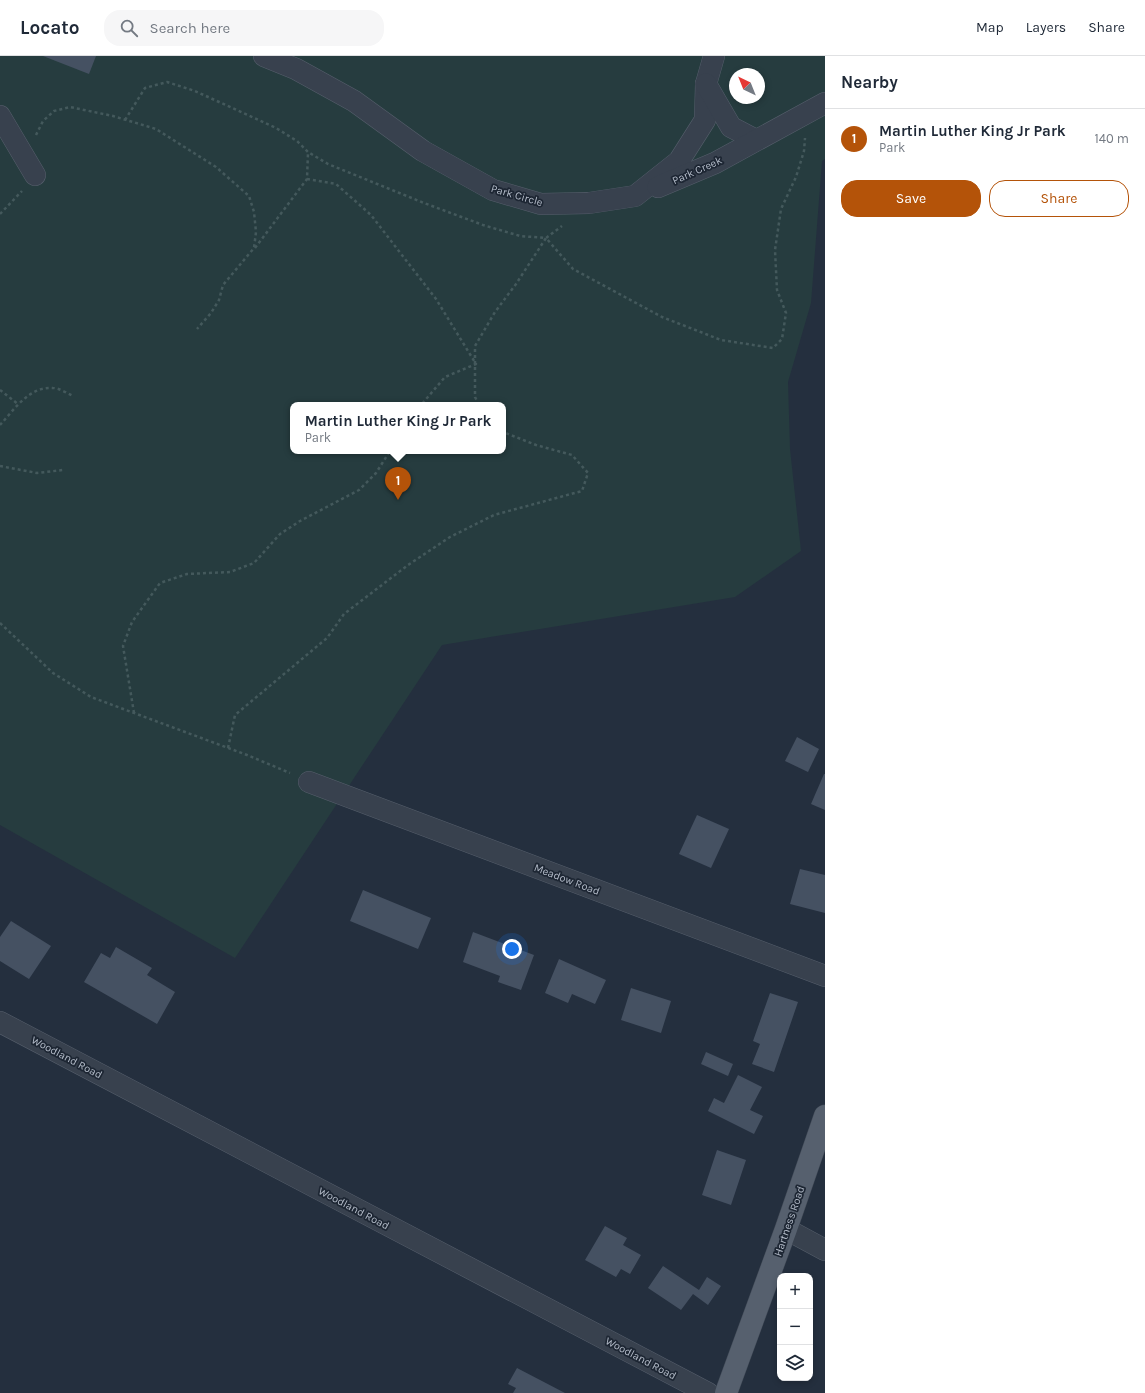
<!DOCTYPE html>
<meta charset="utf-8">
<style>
:root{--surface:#fff;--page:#f6f6f7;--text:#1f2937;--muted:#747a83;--line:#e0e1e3;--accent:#b45309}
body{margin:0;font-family:Karla,sans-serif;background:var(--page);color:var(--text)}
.controls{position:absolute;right:12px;bottom:12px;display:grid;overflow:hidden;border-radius:8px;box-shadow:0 2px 6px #0003}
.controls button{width:36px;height:36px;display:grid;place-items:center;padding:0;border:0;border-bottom:1px solid var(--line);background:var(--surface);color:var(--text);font:20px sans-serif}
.compass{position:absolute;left:729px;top:12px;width:36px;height:36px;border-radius:50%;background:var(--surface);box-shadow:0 2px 6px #0003;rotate:317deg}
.you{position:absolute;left:512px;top:893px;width:14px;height:14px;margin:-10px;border:3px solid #fff;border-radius:50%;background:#1a73e8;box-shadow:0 0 0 6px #1a73e833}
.badge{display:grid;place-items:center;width:26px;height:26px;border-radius:50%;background:var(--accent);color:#fff;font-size:13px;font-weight:700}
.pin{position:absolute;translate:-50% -33px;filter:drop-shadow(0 1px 2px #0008)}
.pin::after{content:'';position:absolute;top:21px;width:14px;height:12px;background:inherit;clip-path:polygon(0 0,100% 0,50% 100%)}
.popup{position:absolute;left:290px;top:346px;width:216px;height:52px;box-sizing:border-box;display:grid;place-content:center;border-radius:8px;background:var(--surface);filter:drop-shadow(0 1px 3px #0005);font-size:13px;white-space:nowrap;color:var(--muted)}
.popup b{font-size:15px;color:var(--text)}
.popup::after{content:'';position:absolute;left:50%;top:100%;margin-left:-8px;border:8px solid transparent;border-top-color:var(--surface)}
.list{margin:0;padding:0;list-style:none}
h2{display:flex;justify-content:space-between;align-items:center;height:52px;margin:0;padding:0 16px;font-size:17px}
h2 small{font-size:13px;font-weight:400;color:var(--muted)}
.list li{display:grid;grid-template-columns:26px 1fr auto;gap:12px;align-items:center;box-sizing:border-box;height:60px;padding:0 16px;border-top:1px solid var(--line)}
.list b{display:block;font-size:15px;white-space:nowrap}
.list p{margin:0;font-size:13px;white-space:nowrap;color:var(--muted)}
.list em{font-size:13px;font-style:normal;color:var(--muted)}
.actions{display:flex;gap:8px;padding:12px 16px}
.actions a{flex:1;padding:9px 0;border:1px solid var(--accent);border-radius:16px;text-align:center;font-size:14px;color:var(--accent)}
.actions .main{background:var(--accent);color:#fff}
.icon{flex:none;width:22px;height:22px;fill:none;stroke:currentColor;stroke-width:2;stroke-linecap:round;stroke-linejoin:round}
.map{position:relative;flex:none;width:825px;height:1337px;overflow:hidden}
header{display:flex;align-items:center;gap:24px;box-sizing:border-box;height:56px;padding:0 20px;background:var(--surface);border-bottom:1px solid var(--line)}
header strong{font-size:19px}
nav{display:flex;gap:22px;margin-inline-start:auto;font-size:14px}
.search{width:280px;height:36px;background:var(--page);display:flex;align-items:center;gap:10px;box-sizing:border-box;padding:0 14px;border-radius:16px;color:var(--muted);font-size:15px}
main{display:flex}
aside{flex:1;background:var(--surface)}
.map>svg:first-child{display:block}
.green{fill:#263c3f;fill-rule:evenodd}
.building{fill:#455162}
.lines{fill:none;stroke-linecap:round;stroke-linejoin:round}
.minor-casing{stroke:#565f6c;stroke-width:22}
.major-casing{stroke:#414a57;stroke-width:23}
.path{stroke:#44595c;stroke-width:2.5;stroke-dasharray:3 3;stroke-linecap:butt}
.minor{stroke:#38414e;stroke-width:21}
.major{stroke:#56606e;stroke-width:22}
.labels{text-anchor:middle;stroke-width:3.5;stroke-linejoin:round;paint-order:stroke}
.street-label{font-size:11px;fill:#b4bcc9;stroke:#1d2633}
</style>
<header>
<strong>Locato</strong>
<div class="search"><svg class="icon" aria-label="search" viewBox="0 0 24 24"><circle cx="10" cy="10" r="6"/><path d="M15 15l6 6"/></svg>Search here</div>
<nav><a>Map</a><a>Layers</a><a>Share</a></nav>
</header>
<main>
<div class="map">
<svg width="825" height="1337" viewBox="0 0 825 1337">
<rect width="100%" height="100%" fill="#242f3e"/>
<path class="green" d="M0,0H825V103L822,105L811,247L788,326L790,393L801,495L735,541L442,589L235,902L0,769ZM735,18H759V42H735ZM293,349H503V395H293Z"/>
<g class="building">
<polygon points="43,0 96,0 89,18"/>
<polygon points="797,681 819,693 808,716 785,705"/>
<polygon points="824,718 825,718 825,754 811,748"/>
<polygon points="697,759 729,773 711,812 679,798"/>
<polygon points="800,813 825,819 825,857 790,848"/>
<polygon points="363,834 431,862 418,893 350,865"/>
<polygon points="11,865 51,890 29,923 0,905 0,881"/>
<polygon points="473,876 534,899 521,934 498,926 500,920 463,906"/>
<polygon points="116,891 152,912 147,919 175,936 157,968 84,926 101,897 110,902"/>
<polygon points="559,903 606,924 595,948 572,938 568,947 545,937"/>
<polygon points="631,932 671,945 661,977 621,964"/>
<polygon points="770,937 798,946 774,1016 752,1008 760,988 753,985"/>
<polygon points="706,996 733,1008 728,1020 701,1008"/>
<polygon points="738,1019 762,1031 750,1054 763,1060 754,1078 708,1055 714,1042 724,1047"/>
<polygon points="717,1094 746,1104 731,1149 702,1139"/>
<polygon points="605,1170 627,1182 623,1189 641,1199 630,1218 621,1213 616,1221 585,1204"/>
<polygon points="663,1210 699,1234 707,1221 721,1230 708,1249 693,1238 681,1254 648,1232"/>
<polygon points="517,1312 565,1337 513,1337 516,1332 508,1328"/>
</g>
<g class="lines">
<g class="minor-casing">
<g id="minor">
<polyline points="264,0 296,13 354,45 423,95 493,134 541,148 589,147 635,140 679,105 705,64 706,28 714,0"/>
<polyline points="706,28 731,71 756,84"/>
<polyline points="0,60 35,119"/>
<polyline points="658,131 715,107 825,47"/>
<polyline points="309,726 825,920"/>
<polyline points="0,966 708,1337"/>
<polyline points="786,1173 825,1194"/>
</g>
</g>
<g class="major-casing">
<polyline id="major" points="726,1337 786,1173 825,1060"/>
</g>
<g class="path">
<polyline points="125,64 145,32 167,26 195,35 276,72 297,85 308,96 328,108 424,147 483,169 520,180 546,182 562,170"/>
<polyline points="36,79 43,65 54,55 70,51 113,60 156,73 216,111 249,140 254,156 256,176 254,192 223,229 219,244 211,257 197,273"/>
<polyline points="307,123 336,128 371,159 436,243 476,308 445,321 421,349"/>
<polyline points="0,158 22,135"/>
<polyline points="255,192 307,123 308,97"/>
<polyline points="0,334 18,348"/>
<polyline points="479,349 475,341 475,290 495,256 516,228 546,182 573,213 662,261 721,284 773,292 782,283 786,257 777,234 775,194 781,153 796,121 804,95 805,82"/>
<path d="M0,369C14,354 29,330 53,332C59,332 67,337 73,340"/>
<polyline points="0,410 37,417 63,414"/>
<polyline points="0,567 53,617 91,641 247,699 290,717"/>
<polyline points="134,657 123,590 132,566 160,527 187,518 230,516 254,507 280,478 300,465 359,434 376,417 390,395"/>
<polyline points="228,692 235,659 327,582 344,558 408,509 450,481 494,459 582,435 588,417 572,399 536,389 503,376"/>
</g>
<use href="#minor" class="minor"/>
<use href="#major" class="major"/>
</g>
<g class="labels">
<g class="street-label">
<text transform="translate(697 114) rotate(-24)" y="4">Park Creek</text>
<text transform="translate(517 139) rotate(16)" y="4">Park Circle</text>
<text transform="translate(567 823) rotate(21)" y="4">Meadow Road</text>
<text transform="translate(67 1001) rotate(28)" y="4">Woodland Road</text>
<text transform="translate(354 1152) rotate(28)" y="4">Woodland Road</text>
<text transform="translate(789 1165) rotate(-71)" y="4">Hartness Road</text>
<text transform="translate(641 1302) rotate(28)" y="4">Woodland Road</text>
</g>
</g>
</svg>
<div class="controls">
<button>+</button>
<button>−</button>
<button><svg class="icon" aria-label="layers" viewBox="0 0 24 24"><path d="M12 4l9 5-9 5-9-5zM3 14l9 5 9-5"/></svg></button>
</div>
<svg class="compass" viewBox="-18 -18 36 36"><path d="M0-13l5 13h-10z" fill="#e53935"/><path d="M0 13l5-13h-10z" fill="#747a83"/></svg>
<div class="you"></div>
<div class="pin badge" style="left:398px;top:444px">1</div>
<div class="popup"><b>Martin Luther King Jr Park</b>Park</div>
</div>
<aside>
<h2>Nearby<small></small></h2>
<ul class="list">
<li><span class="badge">1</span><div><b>Martin Luther King Jr Park</b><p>Park</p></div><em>140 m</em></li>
</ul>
<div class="actions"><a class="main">Save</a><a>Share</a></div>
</aside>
</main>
